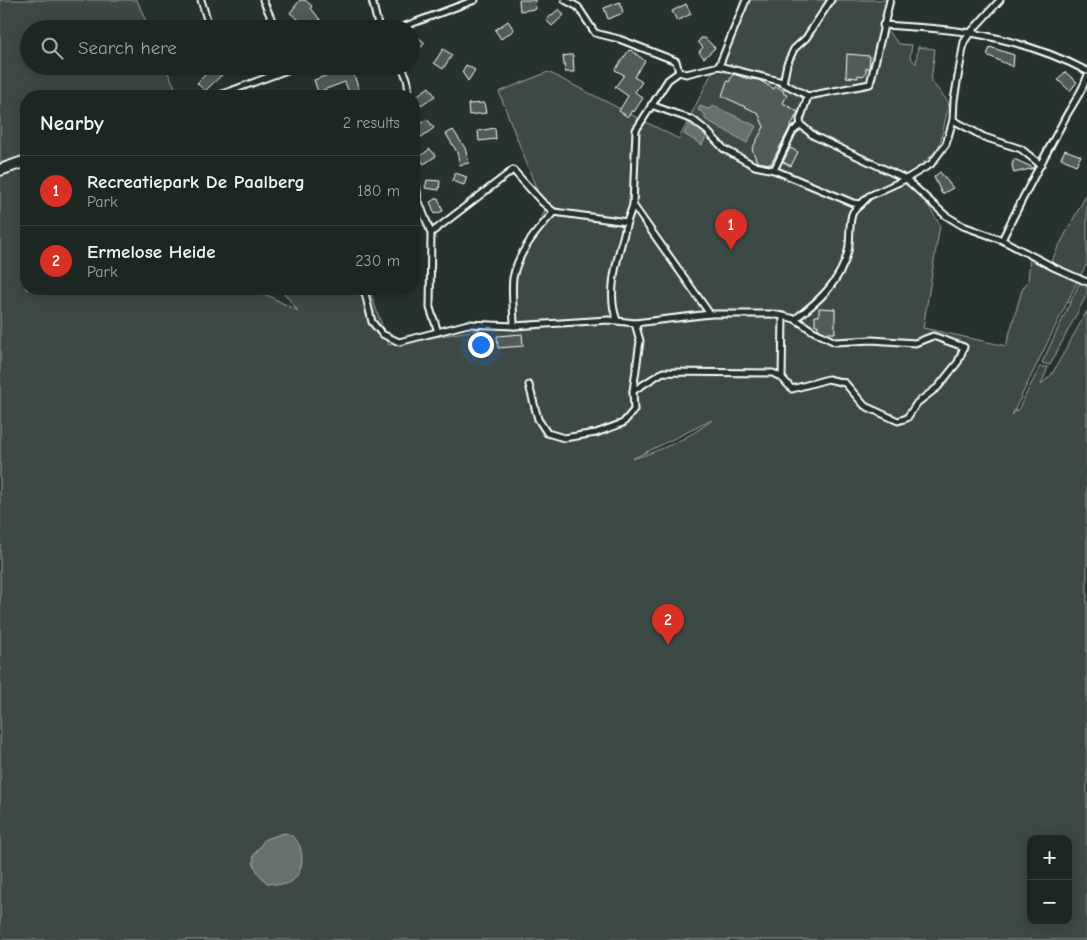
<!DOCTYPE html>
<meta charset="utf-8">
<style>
:root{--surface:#1c2622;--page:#252e2a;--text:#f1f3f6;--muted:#a0a5a5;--line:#3a4340;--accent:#d93025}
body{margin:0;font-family:"Comic Neue",sans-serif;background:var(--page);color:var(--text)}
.controls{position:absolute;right:15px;bottom:15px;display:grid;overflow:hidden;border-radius:10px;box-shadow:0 2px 12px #0003}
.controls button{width:45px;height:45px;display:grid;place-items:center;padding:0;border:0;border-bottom:1px solid var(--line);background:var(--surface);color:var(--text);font:25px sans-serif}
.you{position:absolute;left:480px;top:344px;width:18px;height:18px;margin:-12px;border:4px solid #fff;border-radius:50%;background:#1a73e8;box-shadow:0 0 0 8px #1a73e833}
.badge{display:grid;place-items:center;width:32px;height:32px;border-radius:50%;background:var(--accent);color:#fff;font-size:16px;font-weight:700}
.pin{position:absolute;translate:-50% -41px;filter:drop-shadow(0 1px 2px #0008)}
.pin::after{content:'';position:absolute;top:26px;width:18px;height:15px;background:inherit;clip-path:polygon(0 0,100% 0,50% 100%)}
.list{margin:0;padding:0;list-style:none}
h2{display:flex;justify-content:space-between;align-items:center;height:65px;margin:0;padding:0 20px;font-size:21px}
h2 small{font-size:16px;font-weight:400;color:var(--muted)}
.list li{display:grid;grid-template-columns:32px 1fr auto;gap:15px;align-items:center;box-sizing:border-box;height:70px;padding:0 20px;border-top:1px solid var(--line)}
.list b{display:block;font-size:19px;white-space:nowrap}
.list p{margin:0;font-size:16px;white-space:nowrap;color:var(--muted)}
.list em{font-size:16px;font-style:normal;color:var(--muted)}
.icon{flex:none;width:28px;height:28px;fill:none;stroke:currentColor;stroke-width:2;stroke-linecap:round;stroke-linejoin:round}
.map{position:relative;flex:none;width:1087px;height:940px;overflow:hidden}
.search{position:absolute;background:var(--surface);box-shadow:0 2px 12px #0003;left:20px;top:20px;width:400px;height:55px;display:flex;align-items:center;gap:12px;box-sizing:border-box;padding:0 18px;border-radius:28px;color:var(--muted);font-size:19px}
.panel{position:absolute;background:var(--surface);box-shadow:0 2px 12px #0003;left:20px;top:90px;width:400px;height:205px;border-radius:20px}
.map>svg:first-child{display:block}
.green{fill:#3e4944;stroke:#9ea4a2;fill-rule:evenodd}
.water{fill:#67706c;stroke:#a4a9a7}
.building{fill:#515c57;stroke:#fff}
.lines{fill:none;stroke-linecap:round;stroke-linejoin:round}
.lane-casing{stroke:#fff;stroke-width:9}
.street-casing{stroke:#fff;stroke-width:14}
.lane{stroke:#26332d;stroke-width:5}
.street{stroke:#26332d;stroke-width:10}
</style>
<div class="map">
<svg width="1087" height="940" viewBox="0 0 1087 940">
<rect width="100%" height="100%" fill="#26332d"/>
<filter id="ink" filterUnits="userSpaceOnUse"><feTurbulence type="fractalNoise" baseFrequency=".02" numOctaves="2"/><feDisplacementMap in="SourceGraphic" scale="10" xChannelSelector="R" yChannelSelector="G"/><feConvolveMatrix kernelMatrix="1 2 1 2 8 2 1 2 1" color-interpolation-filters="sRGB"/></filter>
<g filter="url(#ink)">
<g class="green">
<path d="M0,0H137L149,29H29V66H165L179,96H26V289H247L269,296L298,311L281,289H369L389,345L511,324L513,275L545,211L499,92L548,72L679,139L748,0H889L882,24L899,44L912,45L910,57L916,64L918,47L935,49L931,81L949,103L940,144L935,153L909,174L940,225L923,328L1006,346L1022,290L1028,281L1030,259L1047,268L1078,280L1012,415L1019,408L1040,367H1048L1041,385L1052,374L1087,311V940H0ZM712,420C690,438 659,451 632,459ZM1031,839H1068V921H1031Z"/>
<polygon points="1087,190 1087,264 1080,276 1050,263 1084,199"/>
<polygon points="1080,282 1087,285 1087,294 1050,365 1042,363"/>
</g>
<g class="water">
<polygon points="700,106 708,109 714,106 756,126 747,143 705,119 705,114 698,110"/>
<polygon points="689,124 707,135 702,145 684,134"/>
<path d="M284,833C305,836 308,870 291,882C284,886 274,884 267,883L258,873L253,863L254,855L265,839Z"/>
</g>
<g class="building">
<polygon points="300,0 305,0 312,6 311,8 327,29 311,29 290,13"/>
<polygon points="519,0 535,0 536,9 520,11"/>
<polygon points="620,2 623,13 608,19 604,8"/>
<polygon points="686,4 691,14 677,21 672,11"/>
<polygon points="559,9 564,15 552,26 546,20"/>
<polygon points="508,21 514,30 501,39 495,30"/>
<polygon points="417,36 425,43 411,58 411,42"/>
<polygon points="701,38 705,38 715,48 704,58 699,52 703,47 698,42"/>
<polygon points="990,47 1014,55 1013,67 987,55"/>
<polygon points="443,49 452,55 443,69 434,63"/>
<polygon points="629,50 630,51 631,50 645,61 634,77 642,82 635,92 643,98 634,112 632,110 628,117 619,111 628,96 615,87 624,75 615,70"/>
<polygon points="847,54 870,56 869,68 866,68 866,73 863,76 858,75 858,78 846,77"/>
<polygon points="569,55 573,55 574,72 565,72 563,56"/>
<polygon points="466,65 475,70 468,81 462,72"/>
<polygon points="214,66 231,66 205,91 197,83"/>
<polygon points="351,67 360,92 350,95 345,82 318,92 314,80"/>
<polygon points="1065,72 1077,82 1070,91 1058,80"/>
<polygon points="733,74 751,80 752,79 759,80 774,89 776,86 784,91 783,93 787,95 783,103 798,112 771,164 757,162 752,149 764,127 758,113 722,96 727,81 729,82"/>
<polygon points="429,87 435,96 421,105 415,97"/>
<polygon points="484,103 486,113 469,115 468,104"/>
<polygon points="427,119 434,128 420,138 414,129"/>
<polygon points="495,128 496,139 479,141 478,131"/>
<polygon points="453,130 465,148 469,163 460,165 457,152 446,134"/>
<polygon points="790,148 798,152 791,166 783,162"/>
<polygon points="430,149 436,156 424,164 419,157"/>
<polygon points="1065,150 1081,156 1076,165 1061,158"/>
<polygon points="1014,159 1034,168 1014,173 1012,165"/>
<polygon points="940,172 953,188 942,194 934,177"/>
<polygon points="455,173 467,177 464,185 452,181"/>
<polygon points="427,180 440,181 439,190 425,188"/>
<polygon points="438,198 443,211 435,214 430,202"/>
<polygon points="819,308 835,309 835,333 826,333 818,329 818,325 815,325 815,316 819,316"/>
<polygon points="522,334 523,346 498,348 497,336"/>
</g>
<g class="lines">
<g class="lane-casing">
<g id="lane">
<polyline points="201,0 210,29"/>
<polyline points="263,0 276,29"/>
<polyline points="372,0 379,29"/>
<polyline points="565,0 578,7 595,33 619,39 676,61 679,72 686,74 719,66 779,81 808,96 870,84 890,0"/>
<path d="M883,25C912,27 943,28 971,33C1011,40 1051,52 1087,71"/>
<polyline points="397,29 475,0"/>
<path d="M400,66C408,76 409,84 408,96"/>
<polyline points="719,66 746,0"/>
<polyline points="783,83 787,64 794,49 806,38 831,0"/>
<polyline points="217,96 298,66"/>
<polyline points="808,96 800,120 801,125 814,136 906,179 945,215 963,226 1002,240 1055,268 1087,282"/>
<polyline points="651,105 693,120 707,131 724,149 755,166 774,170 853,203 861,204 869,196 906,179 931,164 946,144 953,120 954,100 964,42 970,33 1000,0"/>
<polyline points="953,120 984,137 1021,149 1041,165"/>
<polyline points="414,169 418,199 431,233 430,308 438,332"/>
<polyline points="774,170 793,131 801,125"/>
<polyline points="633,205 710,314"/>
<polyline points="431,233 513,170 542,202 554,212 627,222 633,205 636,130 668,80 679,72"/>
<path d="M1002,240C1021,201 1041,163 1062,124C1069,109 1082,93 1087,77"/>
<polyline points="364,289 372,322 382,334 399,342 468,324 514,326 608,320 635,323 710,314 771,314 783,316 795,319 813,331 835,342 872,340 915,343 933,336 964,347 958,362 938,387 917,403 907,418 898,421 865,406 845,383 828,379 792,389 782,378 783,316"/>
<path d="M795,319C819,301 841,281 848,251C851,240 848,221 853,212C855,209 859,206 861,204"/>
<path d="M617,320C605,291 620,251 627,222"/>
<path d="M514,326C514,311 511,293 513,278C518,252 537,230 554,212"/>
<polyline points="529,385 538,419 547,433 564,438 596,433 623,423 634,410 633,391 640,341 635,323"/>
<polyline points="633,391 663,372 773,373 782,378"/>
</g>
</g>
<g class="street-casing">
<polyline id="street" points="0,170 26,161"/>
</g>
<use href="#lane" class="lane"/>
<use href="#street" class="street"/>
</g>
</g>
</svg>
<div class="controls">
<button>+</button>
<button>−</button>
</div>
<div class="you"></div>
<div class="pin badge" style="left:731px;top:250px">1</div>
<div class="pin badge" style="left:668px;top:645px">2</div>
<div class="search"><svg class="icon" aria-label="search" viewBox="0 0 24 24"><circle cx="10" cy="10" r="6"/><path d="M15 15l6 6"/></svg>Search here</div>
<section class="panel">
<h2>Nearby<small>2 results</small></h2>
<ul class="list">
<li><span class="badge">1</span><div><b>Recreatiepark De Paalberg</b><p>Park</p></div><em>180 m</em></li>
<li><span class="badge">2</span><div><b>Ermelose Heide</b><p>Park</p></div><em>230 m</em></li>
</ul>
</section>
</div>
